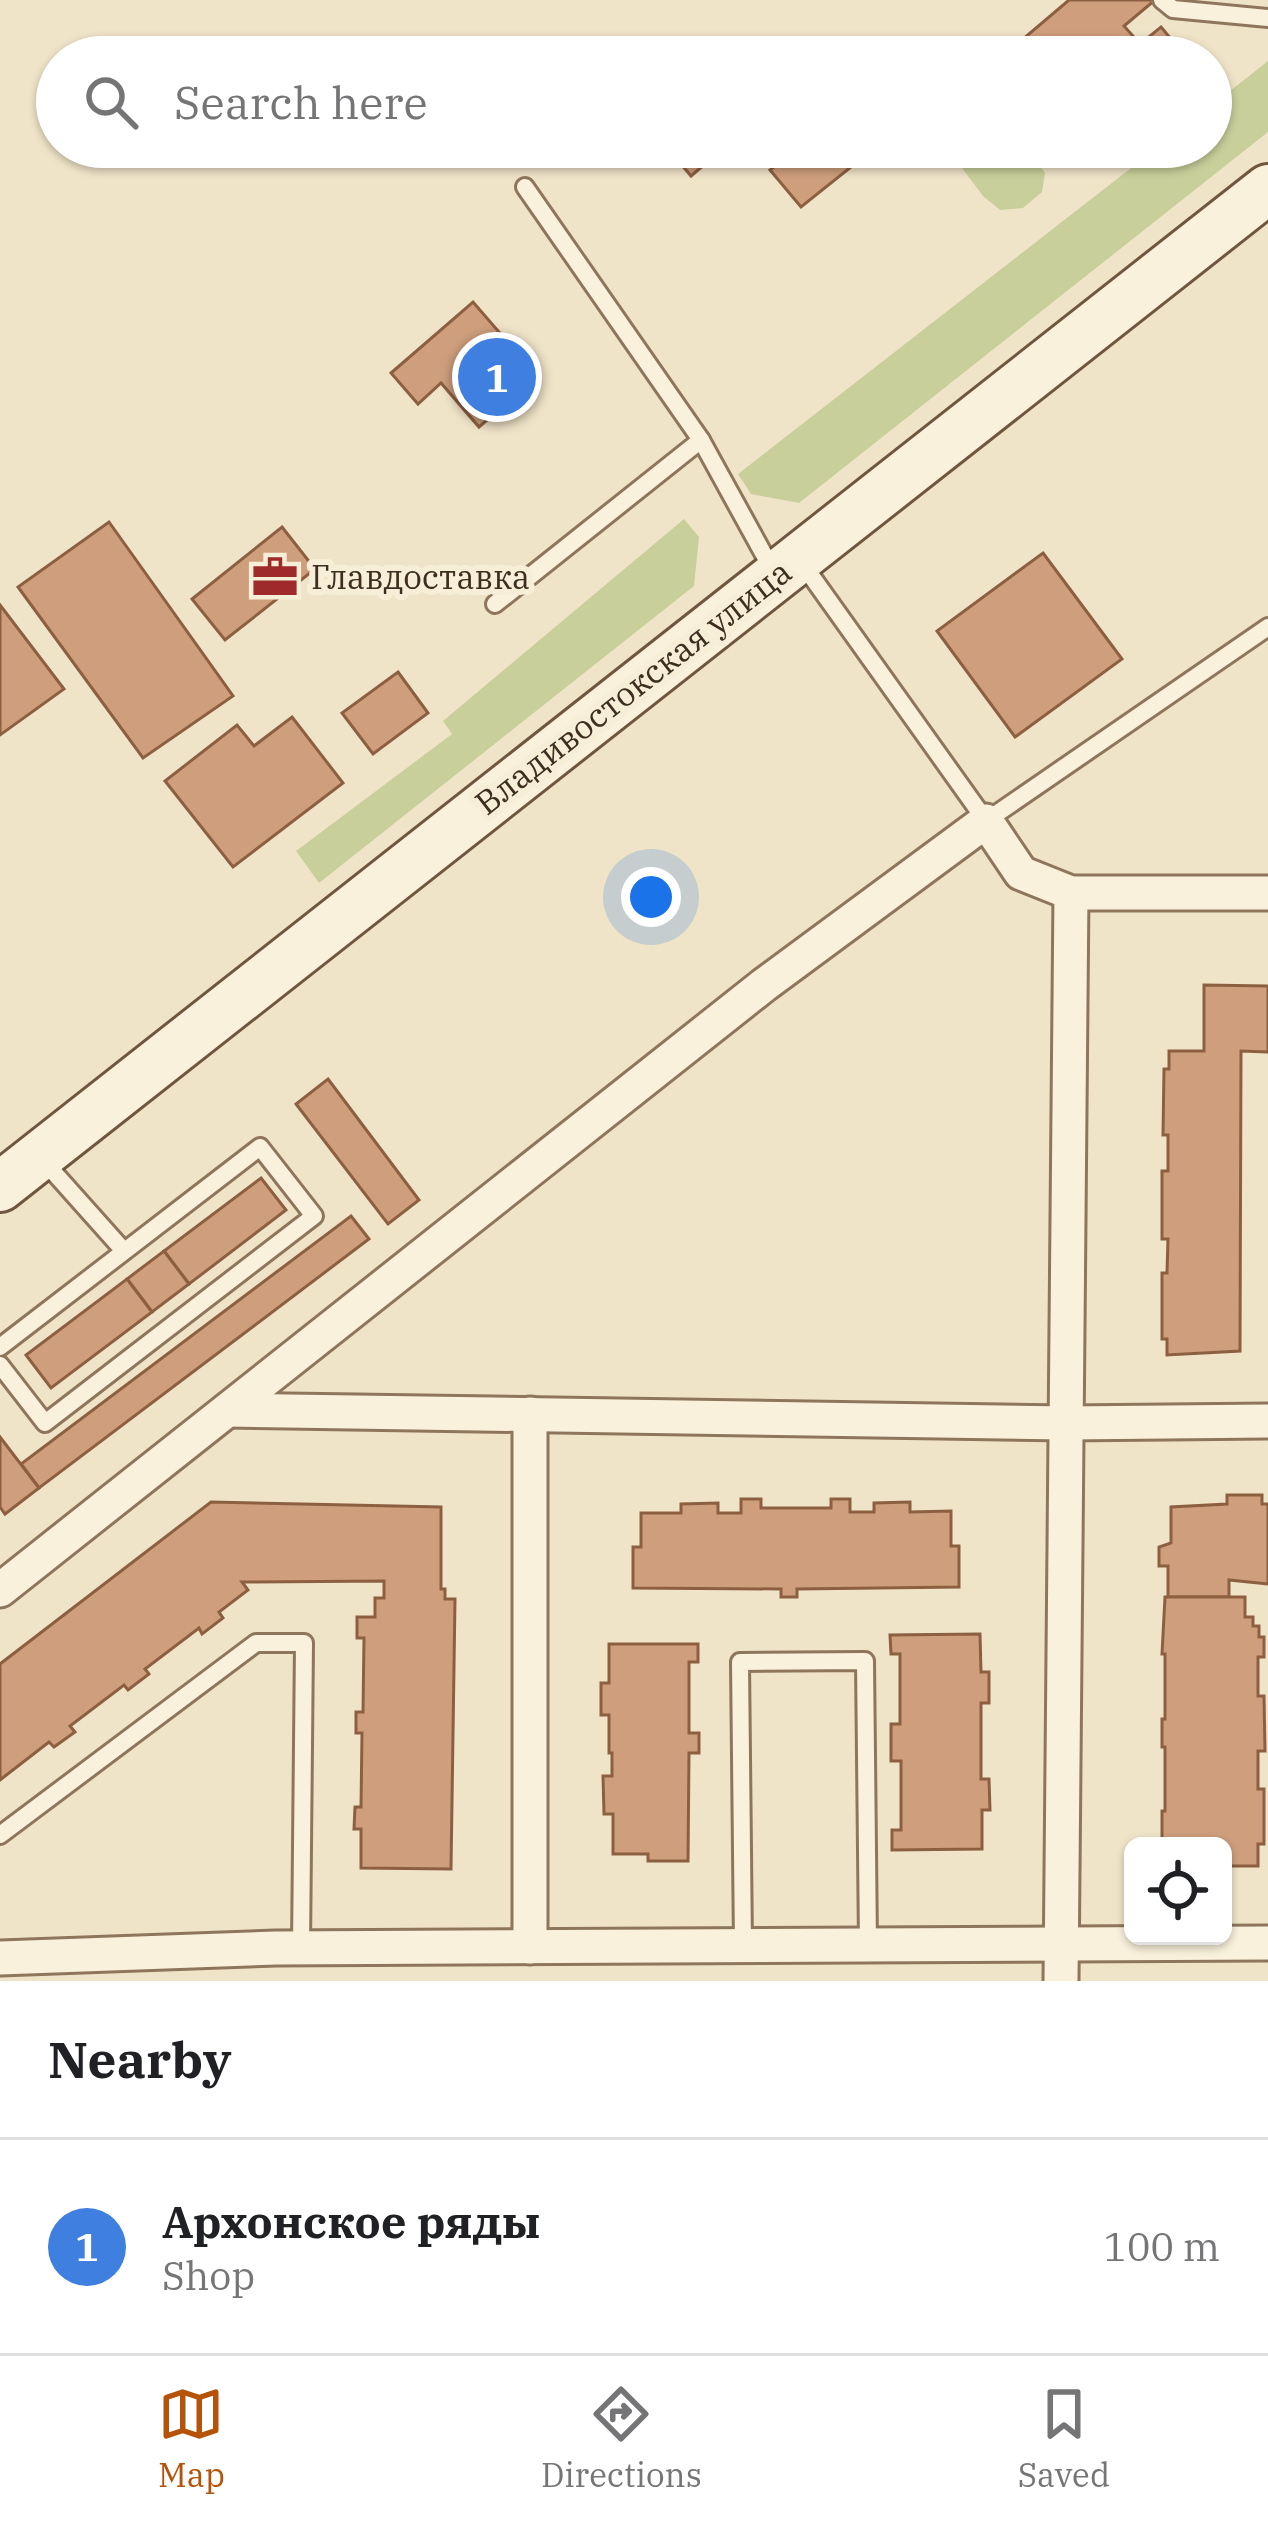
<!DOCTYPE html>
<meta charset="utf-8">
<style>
:root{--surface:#fff;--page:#f2f2f2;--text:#202124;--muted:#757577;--line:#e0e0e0;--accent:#b45309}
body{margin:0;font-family:"IBM Plex Serif",serif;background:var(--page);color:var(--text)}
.controls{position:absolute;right:36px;bottom:36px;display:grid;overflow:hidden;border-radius:18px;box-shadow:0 3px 9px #0004}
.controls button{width:108px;height:108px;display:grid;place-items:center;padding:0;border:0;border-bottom:3px solid var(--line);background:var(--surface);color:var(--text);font:60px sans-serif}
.you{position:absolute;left:651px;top:897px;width:42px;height:42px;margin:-30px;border:9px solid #fff;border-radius:50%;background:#1a73e8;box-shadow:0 0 0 18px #1a73e833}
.badge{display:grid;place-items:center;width:78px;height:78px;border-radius:50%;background:var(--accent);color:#fff;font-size:39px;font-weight:700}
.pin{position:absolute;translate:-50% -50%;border:6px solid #fff;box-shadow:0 3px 12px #0006}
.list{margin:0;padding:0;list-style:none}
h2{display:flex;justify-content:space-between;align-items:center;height:156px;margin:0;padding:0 48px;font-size:51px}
h2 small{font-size:39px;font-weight:400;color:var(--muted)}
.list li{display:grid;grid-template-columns:78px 1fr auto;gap:36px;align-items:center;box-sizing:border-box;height:216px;padding:0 48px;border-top:3px solid var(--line)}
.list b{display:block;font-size:45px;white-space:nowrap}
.list p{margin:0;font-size:39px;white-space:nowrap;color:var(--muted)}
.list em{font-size:39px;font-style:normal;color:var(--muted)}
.icon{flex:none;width:66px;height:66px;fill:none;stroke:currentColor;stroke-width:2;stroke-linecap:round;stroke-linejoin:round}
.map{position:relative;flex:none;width:1268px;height:1981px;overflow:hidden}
.search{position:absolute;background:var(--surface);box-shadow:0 3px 9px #0004;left:36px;right:36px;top:36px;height:132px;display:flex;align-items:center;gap:30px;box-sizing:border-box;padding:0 42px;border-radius:66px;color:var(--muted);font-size:45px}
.sheet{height:372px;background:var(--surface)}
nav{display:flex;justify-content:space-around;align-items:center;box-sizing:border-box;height:168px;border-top:3px solid var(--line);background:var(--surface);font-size:33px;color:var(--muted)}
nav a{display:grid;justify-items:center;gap:6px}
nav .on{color:var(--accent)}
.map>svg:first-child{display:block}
.green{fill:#c9cf9b}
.building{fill:#cf9f7d;stroke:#8d5f41;stroke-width:3}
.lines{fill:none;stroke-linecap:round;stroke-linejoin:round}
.lane-casing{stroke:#8d765c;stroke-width:22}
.street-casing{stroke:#8d765c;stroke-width:39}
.secondary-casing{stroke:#6f573f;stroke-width:54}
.lane{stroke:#faf1dc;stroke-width:16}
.street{stroke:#faf1dc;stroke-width:33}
.secondary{stroke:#faf1dc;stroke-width:48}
.labels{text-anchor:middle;stroke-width:12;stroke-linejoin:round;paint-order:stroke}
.poi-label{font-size:33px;fill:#3d2e20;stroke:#f7eed8;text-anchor:start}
.street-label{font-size:33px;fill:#3d2e20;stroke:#f7eed8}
</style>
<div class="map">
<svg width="1268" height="1981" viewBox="0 0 1268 1981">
<rect width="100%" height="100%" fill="#f0e4c8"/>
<g class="green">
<polygon points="1268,61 1268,132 799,503 751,494 738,474 1158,147 1211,147 1211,106"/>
<polygon points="946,147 1026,147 1045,173 1042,192 1023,208 1000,210 983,196"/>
<polygon points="684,519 699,537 694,586 319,883 296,851 452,734 443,721"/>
</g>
<g class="building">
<polygon points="1069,0 1155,0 1124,26 1140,44 1127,57 1092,57 1086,50 1078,57 1002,57"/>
<polygon points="1161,27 1186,57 1127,57 1140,44"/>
<polygon points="667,147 715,147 719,152 691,176"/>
<polygon points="799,147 876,147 801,207 770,170"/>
<polygon points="473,302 537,376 479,427 441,383 418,404 391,373"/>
<polygon points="109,522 233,696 143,758 18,587"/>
<polygon points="282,527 315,569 225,640 192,599"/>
<polygon points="1043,553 1122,659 1015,737 937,631"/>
<polygon points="0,605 64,689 0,735"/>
<polygon points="398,672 428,713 373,754 342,713"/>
<polygon points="292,717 343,783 233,867 165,781 237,725 254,746"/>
<polygon points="1204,985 1268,986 1268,1052 1241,1051 1240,1351 1167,1355 1167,1339 1162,1339 1162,1273 1167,1273 1168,1239 1162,1239 1162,1171 1168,1171 1168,1135 1163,1135 1164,1069 1169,1069 1169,1051 1204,1051"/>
<polygon points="328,1079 419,1200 388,1224 296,1104"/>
<polygon points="261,1178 286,1210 189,1284 164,1251"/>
<polygon points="351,1216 369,1239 39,1488 21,1464"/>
<polygon points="164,1251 189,1284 152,1312 127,1279"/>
<polygon points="127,1279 152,1312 51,1388 26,1355"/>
<polygon points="0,1437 39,1488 5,1514 0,1507"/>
<polygon points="1227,1495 1262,1495 1262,1504 1268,1504 1268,1584 1229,1580 1229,1597 1168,1597 1168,1566 1159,1566 1159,1547 1171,1543 1171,1507 1227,1504"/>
<polygon points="741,1499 761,1499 761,1508 831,1508 831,1499 850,1499 850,1512 874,1512 874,1503 910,1502 910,1512 951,1511 951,1546 959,1546 959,1587 797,1589 797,1597 781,1597 781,1589 633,1588 633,1547 641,1547 641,1513 681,1513 681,1504 718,1503 718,1513 741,1513"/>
<polygon points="211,1502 441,1507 441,1589 445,1589 445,1599 455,1599 451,1869 361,1868 361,1829 354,1829 355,1807 361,1807 362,1733 356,1733 356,1712 363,1712 364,1638 357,1638 357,1617 375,1617 375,1598 384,1598 384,1581 242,1582 248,1590 219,1612 223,1618 202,1634 199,1628 145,1669 149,1674 128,1690 124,1685 70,1726 75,1732 54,1747 49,1742 0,1780 0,1664"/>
<polygon points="1165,1597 1245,1597 1245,1617 1253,1617 1253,1626 1259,1626 1259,1637 1264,1637 1264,1657 1258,1657 1258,1696 1264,1696 1265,1751 1258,1751 1258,1789 1264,1789 1264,1844 1258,1844 1258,1866 1223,1866 1223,1846 1165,1846 1165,1841 1162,1841 1162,1811 1165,1811 1165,1747 1162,1747 1162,1719 1165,1719 1165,1654 1162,1654"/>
<polygon points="980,1634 981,1672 989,1672 989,1703 981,1703 981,1779 989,1779 990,1810 982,1810 982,1849 892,1850 892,1830 901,1830 901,1761 891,1761 891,1724 900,1724 900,1654 891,1654 890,1635"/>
<polygon points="609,1644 698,1644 698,1662 689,1662 689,1733 699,1733 699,1753 689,1753 688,1861 648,1861 648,1854 613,1854 613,1814 604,1814 603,1776 612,1776 612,1753 609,1753 609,1715 601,1715 601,1683 609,1683"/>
</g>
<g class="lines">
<g class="lane-casing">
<g id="lane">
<polyline points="1162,0 1173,9 1268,18"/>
<polyline points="525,187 701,440"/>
<polyline points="802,563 986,821 1268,627"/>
<polyline points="495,604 701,440 773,571"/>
<polyline points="41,1158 124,1251"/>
<polyline points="0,1347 260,1147 314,1216 45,1423 0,1365"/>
<polyline points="0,1835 256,1643 304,1643 301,1948"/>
<polyline points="743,1945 740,1662 865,1661 868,1944"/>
</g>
</g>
<g class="street-casing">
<g id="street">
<polyline points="228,1410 1066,1423 1268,1421"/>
<polyline points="530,1414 530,1947"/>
<polyline points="0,1590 764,985 986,821 1021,873 1071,893 1268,893"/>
<polyline points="0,1958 276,1948 1268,1943"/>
<polyline points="1061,1981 1071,893"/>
</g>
</g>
<g class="secondary-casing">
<polyline id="secondary" points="0,1187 1268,189"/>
</g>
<use href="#lane" class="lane"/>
<use href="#street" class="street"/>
<use href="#secondary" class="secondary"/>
</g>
<defs>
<g id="office-bare" transform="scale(3.6)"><path d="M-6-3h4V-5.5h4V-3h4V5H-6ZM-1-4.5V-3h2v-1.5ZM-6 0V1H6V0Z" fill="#9e2a2b" stroke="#f7eed8" stroke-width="2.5" paint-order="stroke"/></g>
</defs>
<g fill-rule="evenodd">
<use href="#office-bare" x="275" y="577"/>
</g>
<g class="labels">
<g class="poi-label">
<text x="311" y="589">Главдоставка</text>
</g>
<g class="street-label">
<text transform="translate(633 687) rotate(-38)" y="12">Владивостокская улица</text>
</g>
</g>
</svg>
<div class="controls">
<button><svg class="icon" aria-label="locate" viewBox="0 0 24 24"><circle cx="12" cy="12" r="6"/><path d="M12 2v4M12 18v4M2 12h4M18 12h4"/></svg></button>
</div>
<div class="you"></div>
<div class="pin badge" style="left:497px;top:377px;background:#3f7fe0">1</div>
<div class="search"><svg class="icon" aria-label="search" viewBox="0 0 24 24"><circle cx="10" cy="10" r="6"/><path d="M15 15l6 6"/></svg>Search here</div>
</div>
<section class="sheet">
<h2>Nearby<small></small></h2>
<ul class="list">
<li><span class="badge" style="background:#3f7fe0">1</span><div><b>Архонское ряды</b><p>Shop</p></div><em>100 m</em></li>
</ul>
</section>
<nav>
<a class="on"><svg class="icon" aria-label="map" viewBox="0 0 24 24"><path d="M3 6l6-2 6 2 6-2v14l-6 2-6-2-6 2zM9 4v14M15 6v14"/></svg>Map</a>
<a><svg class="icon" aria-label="directions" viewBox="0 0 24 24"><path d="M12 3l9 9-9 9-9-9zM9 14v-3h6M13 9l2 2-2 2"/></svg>Directions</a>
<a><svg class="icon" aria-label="saved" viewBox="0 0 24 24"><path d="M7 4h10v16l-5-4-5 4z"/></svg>Saved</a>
</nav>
